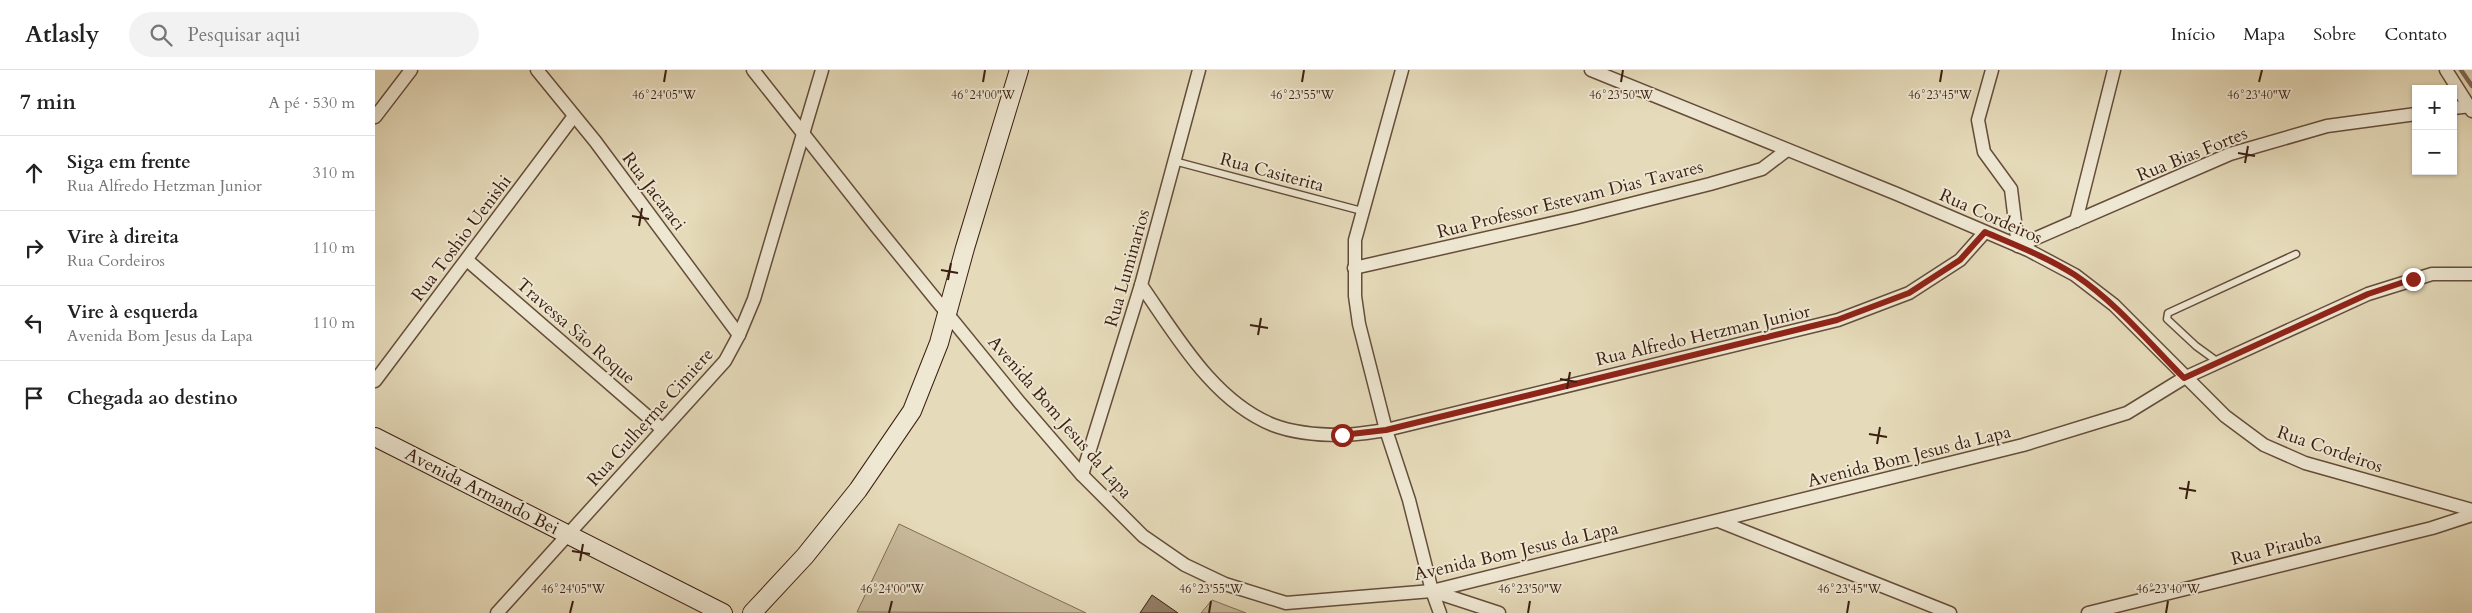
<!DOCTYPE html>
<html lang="pt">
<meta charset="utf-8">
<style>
:root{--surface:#fff;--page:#f2f2f2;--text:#222;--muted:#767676;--line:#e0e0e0}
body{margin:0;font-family:Cardo,serif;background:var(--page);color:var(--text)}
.controls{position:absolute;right:15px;top:15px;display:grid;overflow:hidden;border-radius:0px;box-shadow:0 1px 4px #0004}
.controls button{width:45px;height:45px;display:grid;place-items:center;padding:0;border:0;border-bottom:1px solid var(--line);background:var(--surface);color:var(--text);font:25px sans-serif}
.stop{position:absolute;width:15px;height:15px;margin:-11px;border:4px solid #8f2418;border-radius:50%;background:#fff}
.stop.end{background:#8f2418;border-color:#fff;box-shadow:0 1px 5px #0008}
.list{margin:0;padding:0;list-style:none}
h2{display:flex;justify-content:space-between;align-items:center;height:65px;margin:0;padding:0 20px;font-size:21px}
h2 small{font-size:16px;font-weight:400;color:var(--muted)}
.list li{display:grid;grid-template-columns:32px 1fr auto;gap:15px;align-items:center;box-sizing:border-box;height:75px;padding:0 20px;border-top:1px solid var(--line)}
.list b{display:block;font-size:19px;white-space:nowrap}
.list p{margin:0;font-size:16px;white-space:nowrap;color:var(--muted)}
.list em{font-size:16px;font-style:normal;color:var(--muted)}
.icon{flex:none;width:28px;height:28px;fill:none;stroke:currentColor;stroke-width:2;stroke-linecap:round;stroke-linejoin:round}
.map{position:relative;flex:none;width:2097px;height:543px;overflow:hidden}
header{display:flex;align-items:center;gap:30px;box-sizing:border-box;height:70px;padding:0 25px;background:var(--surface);border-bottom:1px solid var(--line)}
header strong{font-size:24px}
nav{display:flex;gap:28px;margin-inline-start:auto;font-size:18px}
.search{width:350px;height:45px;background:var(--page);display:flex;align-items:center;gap:12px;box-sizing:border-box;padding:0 18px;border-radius:28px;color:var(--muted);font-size:19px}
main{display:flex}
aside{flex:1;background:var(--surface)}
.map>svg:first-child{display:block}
.green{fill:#c8ba9c;stroke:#816c56}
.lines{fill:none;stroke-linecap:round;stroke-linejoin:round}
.stream{stroke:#7e6854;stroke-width:4.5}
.building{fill:#938068;stroke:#3a1e11}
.lane-casing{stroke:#654d3b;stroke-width:9}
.street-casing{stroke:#654d3b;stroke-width:15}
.secondary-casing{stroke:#3a1e11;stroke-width:20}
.lane{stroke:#eee7d2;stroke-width:6}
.street{stroke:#eee7d2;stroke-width:12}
.secondary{stroke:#eee7d2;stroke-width:18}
.route{stroke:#8f2418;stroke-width:6}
.ticks{fill:none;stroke:#3a1e11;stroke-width:2}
.labels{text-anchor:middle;stroke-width:4;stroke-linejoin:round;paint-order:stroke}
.street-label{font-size:18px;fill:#3a1e11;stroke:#eee7d2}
.ticks-label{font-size:12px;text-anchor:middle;fill:#3a1e11;stroke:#eee7d2;stroke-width:4;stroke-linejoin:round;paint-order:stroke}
</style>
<header>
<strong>Atlasly</strong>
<div class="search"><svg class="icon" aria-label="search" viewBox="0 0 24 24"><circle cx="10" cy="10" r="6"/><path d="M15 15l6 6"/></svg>Pesquisar aqui</div>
<nav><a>Início</a><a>Mapa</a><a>Sobre</a><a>Contato</a></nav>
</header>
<main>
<aside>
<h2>7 min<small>A pé · 530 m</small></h2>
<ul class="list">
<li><svg class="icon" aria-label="ahead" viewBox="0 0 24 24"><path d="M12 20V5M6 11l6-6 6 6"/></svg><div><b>Siga em frente</b><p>Rua Alfredo Hetzman Junior</p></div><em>310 m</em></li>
<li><svg class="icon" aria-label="right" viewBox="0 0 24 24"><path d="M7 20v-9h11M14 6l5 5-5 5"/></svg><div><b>Vire à direita</b><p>Rua Cordeiros</p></div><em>110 m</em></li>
<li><svg class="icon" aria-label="left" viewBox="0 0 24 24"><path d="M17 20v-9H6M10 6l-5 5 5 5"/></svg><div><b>Vire à esquerda</b><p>Avenida Bom Jesus da Lapa</p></div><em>110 m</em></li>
<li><svg class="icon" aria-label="arrive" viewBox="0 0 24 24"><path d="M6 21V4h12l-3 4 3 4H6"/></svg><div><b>Chegada ao destino</b></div></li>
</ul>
</aside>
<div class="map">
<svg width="2097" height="543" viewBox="0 0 2097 543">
<rect width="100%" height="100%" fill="#e5dab9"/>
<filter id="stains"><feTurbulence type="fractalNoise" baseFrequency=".004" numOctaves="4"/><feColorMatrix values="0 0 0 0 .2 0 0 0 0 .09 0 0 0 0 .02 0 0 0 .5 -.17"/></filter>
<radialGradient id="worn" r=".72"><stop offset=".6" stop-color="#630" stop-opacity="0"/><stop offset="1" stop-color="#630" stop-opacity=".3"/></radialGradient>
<g class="green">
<polygon points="524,454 711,543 482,542"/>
<polygon points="837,530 871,543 826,543"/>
</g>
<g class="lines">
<polyline class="stream" points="2086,0 2097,16"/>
</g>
<polygon class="building" points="777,525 803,543 765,543"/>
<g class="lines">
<g class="lane-casing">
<g id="lane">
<polyline points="799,91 987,141"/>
<polyline points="1843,292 1821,276 1792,249 1793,243 1921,184"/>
</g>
</g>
<g class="street-casing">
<g id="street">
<polyline points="162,0 220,71 364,265"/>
<polyline points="378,0 501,156 645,333 707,405 768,466 810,495 850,514 911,533 1057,521 1648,375 1752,343 1809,308 1993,224 2057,204 2097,204"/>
<polyline points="1027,0 980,170 980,226 984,254 1011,360 1034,430 1057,521 1065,543"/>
<polyline points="1216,0 1522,124 1653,180 1700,205 1739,235 1850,346 1889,375 1930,393 2097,440"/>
<polyline points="1617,0 1603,50 1609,82 1636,119 1643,176 1855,84 1952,56 2041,44"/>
<polyline points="2071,0 2097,41"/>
<polyline points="2078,38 2097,36"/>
<polyline points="0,47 36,0"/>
<polyline points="1701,151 1739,0"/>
<polyline points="92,190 287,359"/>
<polyline points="979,198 1200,148 1335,114 1387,99 1412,80"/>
<path d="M766,215C801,265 838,331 898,355C919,363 944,365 966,365C981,365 997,362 1011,360L1463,250L1534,223L1585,190L1610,162"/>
<polyline points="0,311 199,46"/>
<polyline points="707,405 766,215 824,0"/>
<polyline points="1346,452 1575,543"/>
<polyline points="1057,521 1124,543"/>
<polyline points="122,543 350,291 364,265 379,229 447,0"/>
<polyline points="1713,543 2057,458 2097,445"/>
</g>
</g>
<g class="secondary-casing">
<g id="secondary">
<polyline points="0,367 348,543"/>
<polyline points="377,543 430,486 483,420 537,341 564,273 590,178 644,0"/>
</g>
</g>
<use href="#lane" class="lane"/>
<use href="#street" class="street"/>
<use href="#secondary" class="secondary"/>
</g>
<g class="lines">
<path class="route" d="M967,365L1011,360L1462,250L1534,223L1585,190L1610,162C1640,175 1672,187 1700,205C1742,233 1774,273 1809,308L1993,224L2038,209"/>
</g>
<path class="ticks" d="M289,12L291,0M608,12L610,0M927,12L929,0M1246,12L1248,0M1565,12L1567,0M1884,12L1887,0M1863,83L1880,86M1870,93L1873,76M257,146L274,149M264,156L267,138M566,200L583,203M573,210L576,193M875,255L893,258M883,265L886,248M1185,309L1202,312M1192,319L1195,302M1494,364L1512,367M1502,374L1505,357M1804,418L1821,421M1811,429L1814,411M197,481L215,484M205,491L208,474M195,543L198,531M514,543L517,531M834,543L836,531M1153,543L1155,531M1472,543L1474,531M1791,543L1793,531"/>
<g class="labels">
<g class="street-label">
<text transform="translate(1817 84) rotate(-22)" y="6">Rua Bias Fortes</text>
<text transform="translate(897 102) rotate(15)" y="6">Rua Casiterita</text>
<text transform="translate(279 121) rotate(53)" y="6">Rua Jacaraci</text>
<text transform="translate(1195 129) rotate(-14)" y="6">Rua Professor Estevam Dias Tavares</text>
<text transform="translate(1616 146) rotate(24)" y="6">Rua Cordeiros</text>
<text transform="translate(86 168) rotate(-53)" y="6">Rua Toshio Uenishi</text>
<text transform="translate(752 198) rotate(-74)" y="6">Rua Luminarios</text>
<text transform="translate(201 261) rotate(41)" y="6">Travessa São Roque</text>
<text transform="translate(1328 265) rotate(-13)" y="6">Rua Alfredo Hetzman Junior</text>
<text transform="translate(275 347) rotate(-48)" y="6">Rua Gulherme Cimiere</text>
<text transform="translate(685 347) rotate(49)" y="6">Avenida Bom Jesus da Lapa</text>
<text transform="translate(1955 379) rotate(19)" y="6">Rua Cordeiros</text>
<text transform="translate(1534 386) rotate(-14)" y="6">Avenida Bom Jesus da Lapa</text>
<text transform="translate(107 421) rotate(27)" y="6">Avenida Armando Bei</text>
<text transform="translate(1901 478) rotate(-14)" y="6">Rua Pirauba</text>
<text transform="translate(1141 481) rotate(-13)" y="6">Avenida Bom Jesus da Lapa</text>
</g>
</g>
<g class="ticks-label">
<text x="289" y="29">46°24'05"W</text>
<text x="608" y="29">46°24'00"W</text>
<text x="927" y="29">46°23'55"W</text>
<text x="1884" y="29">46°23'40"W</text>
<text x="1246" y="29">46°23'50"W</text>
<text x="1565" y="29">46°23'45"W</text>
<text x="198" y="523">46°24'05"W</text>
<text x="517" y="523">46°24'00"W</text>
<text x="836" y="523">46°23'55"W</text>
<text x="1155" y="523">46°23'50"W</text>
<text x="1474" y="523">46°23'45"W</text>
<text x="1793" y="523">46°23'40"W</text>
</g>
<rect width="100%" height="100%" filter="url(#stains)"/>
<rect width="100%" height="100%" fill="url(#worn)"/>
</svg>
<div class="controls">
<button>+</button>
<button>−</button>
</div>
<div class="stop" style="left:967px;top:365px"></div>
<div class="stop end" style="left:2038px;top:209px"></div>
</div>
</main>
